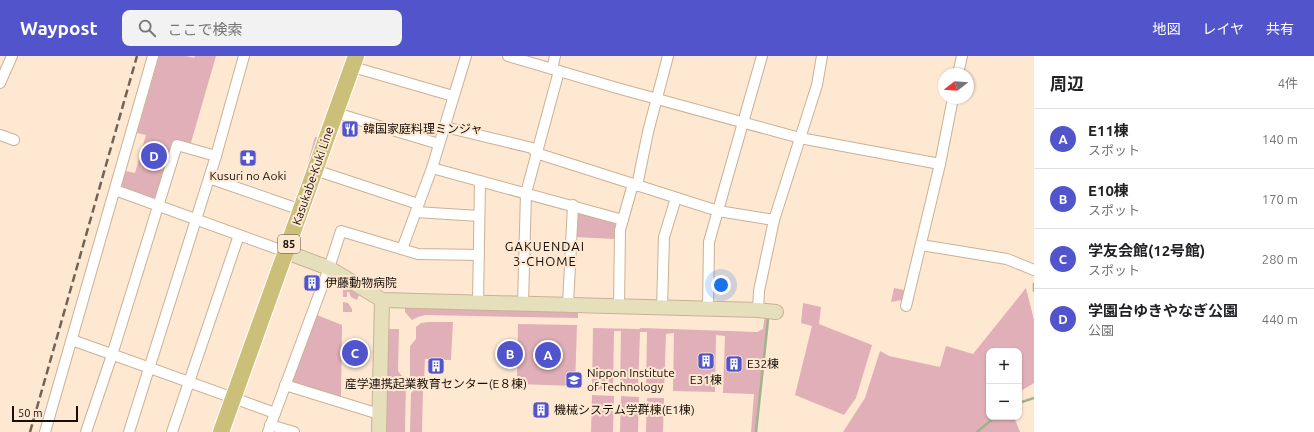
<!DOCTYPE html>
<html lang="ja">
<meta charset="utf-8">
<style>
:root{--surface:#fff;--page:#f2f2f2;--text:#202124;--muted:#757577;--line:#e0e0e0;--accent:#5254cb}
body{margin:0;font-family:Ubuntu,"Noto Sans JP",sans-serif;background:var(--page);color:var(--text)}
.controls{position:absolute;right:12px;bottom:12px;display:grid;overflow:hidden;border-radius:8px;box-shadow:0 1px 3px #0004}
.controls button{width:36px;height:36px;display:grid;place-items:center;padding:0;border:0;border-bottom:1px solid var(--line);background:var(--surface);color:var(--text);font:20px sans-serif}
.compass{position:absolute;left:938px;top:12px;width:36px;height:36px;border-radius:50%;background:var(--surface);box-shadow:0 1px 3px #0004;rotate:253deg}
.scale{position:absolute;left:12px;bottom:10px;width:66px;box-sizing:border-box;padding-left:4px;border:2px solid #170e05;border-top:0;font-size:11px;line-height:14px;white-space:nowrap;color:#170e05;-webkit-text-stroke:3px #fee8d2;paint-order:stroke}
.you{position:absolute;left:721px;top:229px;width:14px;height:14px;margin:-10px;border:3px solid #fff;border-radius:50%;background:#1a73e8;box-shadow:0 0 0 6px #1a73e833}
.badge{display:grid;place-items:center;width:26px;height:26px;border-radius:50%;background:var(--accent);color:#fff;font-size:13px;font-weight:700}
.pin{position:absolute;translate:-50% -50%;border:2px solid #fff;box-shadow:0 1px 4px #0006}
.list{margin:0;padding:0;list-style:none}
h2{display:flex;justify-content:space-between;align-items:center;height:52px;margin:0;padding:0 16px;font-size:17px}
h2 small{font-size:13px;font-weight:400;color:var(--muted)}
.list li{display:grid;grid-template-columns:26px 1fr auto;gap:12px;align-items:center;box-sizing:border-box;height:60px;padding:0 16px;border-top:1px solid var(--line)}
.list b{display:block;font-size:15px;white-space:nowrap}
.list p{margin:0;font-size:13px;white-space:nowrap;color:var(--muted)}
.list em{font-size:13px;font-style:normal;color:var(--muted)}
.icon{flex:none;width:22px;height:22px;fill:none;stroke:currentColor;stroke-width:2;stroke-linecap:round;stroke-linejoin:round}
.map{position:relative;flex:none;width:1034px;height:376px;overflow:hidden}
header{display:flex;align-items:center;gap:24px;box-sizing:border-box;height:56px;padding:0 20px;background:var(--accent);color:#fff}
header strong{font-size:19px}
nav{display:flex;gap:22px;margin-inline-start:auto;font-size:14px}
.search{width:280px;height:36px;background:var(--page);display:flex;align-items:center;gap:10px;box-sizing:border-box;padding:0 14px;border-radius:8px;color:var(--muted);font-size:15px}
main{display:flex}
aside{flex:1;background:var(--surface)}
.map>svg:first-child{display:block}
.green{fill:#e1afb7}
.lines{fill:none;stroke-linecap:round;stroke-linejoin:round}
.stream{stroke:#9fb488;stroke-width:2.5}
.street-casing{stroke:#cab196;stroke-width:12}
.secondary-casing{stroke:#cab196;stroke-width:16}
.primary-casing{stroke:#fff;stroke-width:18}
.street{stroke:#fff;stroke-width:10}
.secondary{stroke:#e6dfbc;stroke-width:14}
.primary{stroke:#ccbf7a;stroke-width:16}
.rail{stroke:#716355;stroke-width:2.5;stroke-dasharray:8 4;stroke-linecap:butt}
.labels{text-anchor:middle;stroke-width:4;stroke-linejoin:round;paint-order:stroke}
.shield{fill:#fee8d2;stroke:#5c4f42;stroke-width:1}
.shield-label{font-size:11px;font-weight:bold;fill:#170e05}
.poi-label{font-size:12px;fill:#170e05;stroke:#fee8d2;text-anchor:start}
.street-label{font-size:12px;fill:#170e05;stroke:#fee8d2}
.neighbourhood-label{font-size:13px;letter-spacing:1px;fill:#170e05;stroke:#fee8d2}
</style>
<header>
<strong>Waypost</strong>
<div class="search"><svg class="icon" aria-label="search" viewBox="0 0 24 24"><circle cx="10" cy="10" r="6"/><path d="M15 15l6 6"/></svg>ここで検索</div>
<nav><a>地図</a><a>レイヤ</a><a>共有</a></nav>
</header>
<main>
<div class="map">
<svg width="1034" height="376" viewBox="0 0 1034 376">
<rect width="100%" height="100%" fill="#fee8d2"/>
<g class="green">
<polygon points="159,0 186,0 194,2 195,0 216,0 190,90 173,86 156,142 152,143 123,133 122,128 125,115 135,117 146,79 137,77"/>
<polygon points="315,81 319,82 309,111 307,110"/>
<polygon points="579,155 615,164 616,168 614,183 575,181 576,157"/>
<polygon points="343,229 359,239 357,244 351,241 349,236 347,236 347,241 343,241"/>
<polygon points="894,232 904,234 902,244 891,246"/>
<polygon points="1026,232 1034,264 1034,327 1019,336 1019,295 989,295 989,361 1014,361 1020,376 843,376 865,342 880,295 889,300 940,311 946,290 973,298"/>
<polygon points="343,246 348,247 352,253 352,256 343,256"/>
<polygon points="803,247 821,251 819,268 872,289 856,342 844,359 795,339 812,270 801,267"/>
<polygon points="405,250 578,254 578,262 425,259 418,261 412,264 405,256"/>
<polygon points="317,259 342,269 341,341 296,327 293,325 293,322"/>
<polygon points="765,259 768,264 756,376 751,376 754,338 723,337 725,280 716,279 715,336 673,335 674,277 666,278 664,335 646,334 647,276 640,276 638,334 620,334 621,275 614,275 613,334 592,333 593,272 639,273 641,272 757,276 763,273"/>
<polygon points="429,266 453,266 451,304 425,303 424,326 416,326 410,320 410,290 416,283 416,271 421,267"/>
<polygon points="518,268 577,269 575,330 517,328"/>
<polygon points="388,273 399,273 398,315 406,325 405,376 386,376"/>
<polygon points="415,333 423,333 422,376 410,376 411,337"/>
<polygon points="592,339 614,340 613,376 591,376"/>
<polygon points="621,340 639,341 638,376 620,376"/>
<polygon points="647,342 664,342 663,376 646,376"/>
</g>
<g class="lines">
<g class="stream">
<polyline points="1034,228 1034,235"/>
<polyline points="1019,347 1034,342"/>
<polyline points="756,376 768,264"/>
<polyline points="977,376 995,361"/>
</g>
<g class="street-casing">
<g id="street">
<polyline points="508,0 617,32 800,82 940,108"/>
<polyline points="353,11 453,40"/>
<polyline points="552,13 555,0"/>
<polyline points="958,18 962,0"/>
<polyline points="0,27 12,0"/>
<polyline points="336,57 439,88"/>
<polyline points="445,71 532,92 536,97 718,155 774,164"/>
<polyline points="0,79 14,84"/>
<polyline points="432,112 623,164"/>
<polyline points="315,114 418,148"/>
<polyline points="209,122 301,154"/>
<polyline points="637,130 648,76 668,0"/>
<polyline points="115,134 286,196"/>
<polyline points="416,156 479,160"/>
<polyline points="921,189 1007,203 1034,214"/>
<polyline points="402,193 432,112 466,0"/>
<polyline points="478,246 480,125"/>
<polyline points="523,248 526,137 559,15"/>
<polyline points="568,249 573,149"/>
<polyline points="619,250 620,174 633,128"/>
<polyline points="906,250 940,108 953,42"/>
<polyline points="662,252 664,181 676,142"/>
<polyline points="708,253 709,186 762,0"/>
<polyline points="758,254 759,235 774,164 817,29 822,0"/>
<polyline points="72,284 275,357"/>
<polyline points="285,329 379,358"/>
<polyline points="270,369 294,376"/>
<polyline points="45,376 153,0"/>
<polyline points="86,376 112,299 177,89 216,100"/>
<polyline points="129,376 216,100 244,0"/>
<polyline points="172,376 239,179"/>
<polyline points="268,376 329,212 341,175 418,198 479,199"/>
</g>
</g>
<g class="secondary-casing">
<g id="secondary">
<polyline points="286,196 329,212 382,244 758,254 776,256"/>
<polyline points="379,376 382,244"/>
</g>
</g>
<g class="primary-casing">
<polyline id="primary" points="221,376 356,0"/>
</g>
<use href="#street" class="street"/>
<use href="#secondary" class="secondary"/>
<use href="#primary" class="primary"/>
<polyline class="rail" points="30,376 137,0"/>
</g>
<defs>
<g id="restaurant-square" transform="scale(0.9)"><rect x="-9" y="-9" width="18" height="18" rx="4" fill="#5254cb" stroke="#fee8d2"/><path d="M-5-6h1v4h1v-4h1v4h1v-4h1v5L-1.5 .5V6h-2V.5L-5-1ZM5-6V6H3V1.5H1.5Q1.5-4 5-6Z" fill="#fff"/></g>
<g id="pharmacy-square" transform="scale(0.9)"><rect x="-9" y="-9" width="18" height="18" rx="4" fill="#5254cb" stroke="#fee8d2"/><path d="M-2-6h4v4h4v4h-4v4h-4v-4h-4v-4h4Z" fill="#fff"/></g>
<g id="building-square" transform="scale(0.9)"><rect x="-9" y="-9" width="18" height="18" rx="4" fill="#5254cb" stroke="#fee8d2"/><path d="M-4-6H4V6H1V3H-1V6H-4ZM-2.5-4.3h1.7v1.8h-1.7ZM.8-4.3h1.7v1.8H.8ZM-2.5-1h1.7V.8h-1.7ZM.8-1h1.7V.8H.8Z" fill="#fff"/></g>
<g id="university-square" transform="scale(0.9)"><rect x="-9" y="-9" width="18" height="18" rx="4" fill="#5254cb" stroke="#fee8d2"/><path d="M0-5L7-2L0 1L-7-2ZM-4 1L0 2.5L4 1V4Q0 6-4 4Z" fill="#fff"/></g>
</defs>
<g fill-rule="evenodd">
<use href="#restaurant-square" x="350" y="73"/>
<use href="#pharmacy-square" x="248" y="102"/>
<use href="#building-square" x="312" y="227"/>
<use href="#building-square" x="706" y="305"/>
<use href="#building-square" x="734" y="308"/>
<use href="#building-square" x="436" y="310"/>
<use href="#university-square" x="574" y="324"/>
<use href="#building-square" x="541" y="354"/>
</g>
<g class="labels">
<rect class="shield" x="278" y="179" width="22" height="18" rx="3"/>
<g class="shield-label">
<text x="289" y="192">85</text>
</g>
<g class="poi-label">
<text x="363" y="77">韓国家庭料理ミンジャ</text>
<text x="248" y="124" text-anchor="middle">Kusuri no Aoki</text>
<text x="325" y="231">伊藤動物病院</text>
<text x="747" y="312">E32棟</text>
<text x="587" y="321">Nippon Institute<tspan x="587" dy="14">of Technology</tspan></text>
<text x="706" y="328" text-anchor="middle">E31棟</text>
<text x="436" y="332" text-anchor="middle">産学連携起業教育センター(E８棟)</text>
<text x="554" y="358">機械システム学群棟(E1棟)</text>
</g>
<g class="street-label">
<text transform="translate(313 120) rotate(-71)" y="4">Kasukabe-Kuki Line</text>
</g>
<g class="neighbourhood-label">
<text x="545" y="195">GAKUENDAI<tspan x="545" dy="15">3-CHOME</tspan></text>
</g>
</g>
</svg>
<div class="controls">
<button>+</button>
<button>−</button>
</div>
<svg class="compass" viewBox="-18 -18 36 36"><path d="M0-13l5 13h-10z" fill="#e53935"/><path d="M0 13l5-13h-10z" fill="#757577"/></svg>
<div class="scale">50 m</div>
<div class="you"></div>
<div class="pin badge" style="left:548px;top:299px">A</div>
<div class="pin badge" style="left:510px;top:298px">B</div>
<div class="pin badge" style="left:355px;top:297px">C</div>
<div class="pin badge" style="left:154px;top:100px">D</div>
</div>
<aside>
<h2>周辺<small>4件</small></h2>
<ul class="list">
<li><span class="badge">A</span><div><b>E11棟</b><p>スポット</p></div><em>140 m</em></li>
<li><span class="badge">B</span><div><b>E10棟</b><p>スポット</p></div><em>170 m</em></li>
<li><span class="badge">C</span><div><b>学友会館(12号館)</b><p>スポット</p></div><em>280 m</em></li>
<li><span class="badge">D</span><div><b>学園台ゆきやなぎ公園</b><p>公園</p></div><em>440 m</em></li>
</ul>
</aside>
</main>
